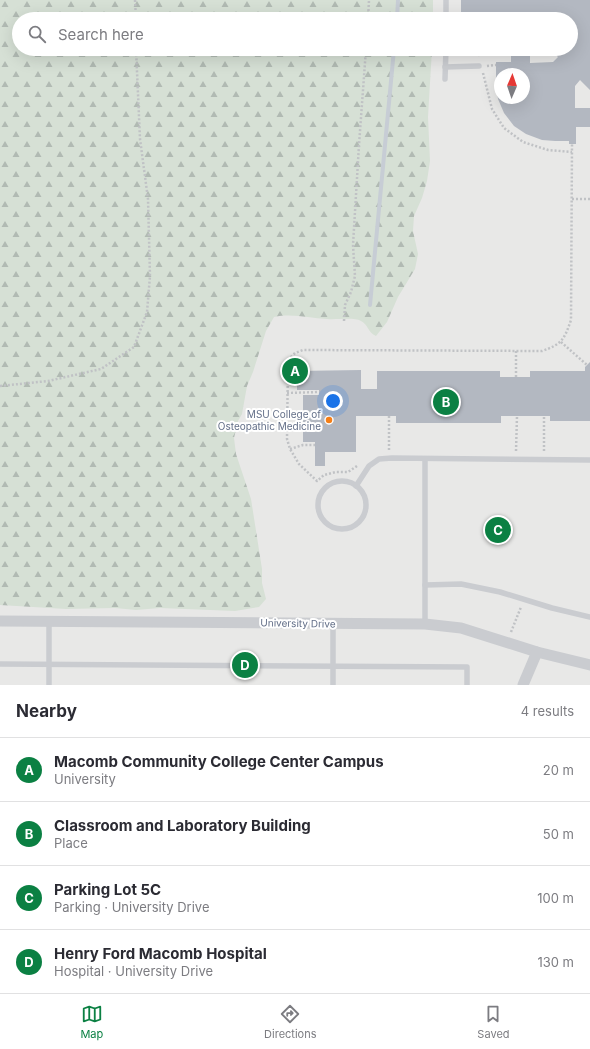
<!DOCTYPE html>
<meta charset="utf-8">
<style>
:root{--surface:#fff;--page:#f7f7f7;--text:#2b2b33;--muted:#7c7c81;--line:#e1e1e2;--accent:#0b8043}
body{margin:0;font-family:Inter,sans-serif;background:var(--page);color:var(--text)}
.compass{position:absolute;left:494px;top:68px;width:36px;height:36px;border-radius:50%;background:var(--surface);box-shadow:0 4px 16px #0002;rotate:2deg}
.you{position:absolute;left:333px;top:401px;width:14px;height:14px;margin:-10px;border:3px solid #fff;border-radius:50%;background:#1a73e8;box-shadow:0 0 0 6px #1a73e833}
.badge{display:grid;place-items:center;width:26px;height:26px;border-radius:50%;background:var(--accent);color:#fff;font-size:13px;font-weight:700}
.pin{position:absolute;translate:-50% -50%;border:2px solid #fff;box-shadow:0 1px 4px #0006}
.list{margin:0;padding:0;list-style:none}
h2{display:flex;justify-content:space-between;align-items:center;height:52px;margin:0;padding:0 16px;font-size:17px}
h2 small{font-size:13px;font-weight:400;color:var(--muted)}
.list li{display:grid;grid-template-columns:26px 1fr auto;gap:12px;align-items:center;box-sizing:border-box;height:64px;padding:0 16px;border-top:1px solid var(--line)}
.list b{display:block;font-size:15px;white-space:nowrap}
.list p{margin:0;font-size:13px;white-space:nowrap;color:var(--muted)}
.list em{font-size:13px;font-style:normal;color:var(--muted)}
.icon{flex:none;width:22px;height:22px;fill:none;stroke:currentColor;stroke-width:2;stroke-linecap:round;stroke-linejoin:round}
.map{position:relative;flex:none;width:590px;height:685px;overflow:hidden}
.search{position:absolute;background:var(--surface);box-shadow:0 4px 16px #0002;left:12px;right:12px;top:12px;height:44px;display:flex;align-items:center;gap:10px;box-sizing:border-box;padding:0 14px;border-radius:22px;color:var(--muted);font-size:15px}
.sheet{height:308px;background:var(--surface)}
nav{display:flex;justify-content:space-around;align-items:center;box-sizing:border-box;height:56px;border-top:1px solid var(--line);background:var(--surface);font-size:11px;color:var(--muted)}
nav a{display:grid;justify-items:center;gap:2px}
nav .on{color:var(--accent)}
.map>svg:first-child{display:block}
.built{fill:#e8e8e7;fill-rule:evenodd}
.forest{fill:url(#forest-firs)}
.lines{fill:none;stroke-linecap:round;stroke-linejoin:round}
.stream{stroke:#c7cdd5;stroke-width:4}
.building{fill:#b3b8c1;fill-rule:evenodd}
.path{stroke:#c0c2c5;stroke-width:2.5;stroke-dasharray:2 2;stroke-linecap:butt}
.service{stroke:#caccd0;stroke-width:5.5}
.minor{stroke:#caccd0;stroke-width:11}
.poi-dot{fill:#f57f17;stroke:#fff;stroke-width:1.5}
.labels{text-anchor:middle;stroke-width:4;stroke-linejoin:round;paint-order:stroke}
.poi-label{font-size:10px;fill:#636f88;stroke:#fff;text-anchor:end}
.street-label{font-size:10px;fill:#636f88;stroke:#fff}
</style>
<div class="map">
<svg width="590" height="685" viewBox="0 0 590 685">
<defs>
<pattern id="forest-firs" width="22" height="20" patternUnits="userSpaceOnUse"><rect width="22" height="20" fill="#d6e0d5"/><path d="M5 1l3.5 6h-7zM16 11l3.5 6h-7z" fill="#b1bab3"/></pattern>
</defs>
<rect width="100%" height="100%" fill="#f7f8f4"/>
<path class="built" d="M0,0H590V685H0ZM19,19H571V49H19ZM500,74H524V98H500Z"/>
<path class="forest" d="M0,0H433V19H19V49H432L428,117L430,161L427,181L422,198L414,216L413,231L418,254L415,269L398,297L387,322L376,336C368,333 368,324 361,321C354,317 337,320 327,319C309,318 292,313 274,317L266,331L253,372L247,386L242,414L238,421L234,438L236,454L251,499L262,569V583L266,599L259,607L235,611L160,608L136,610L115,608L66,609L0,605Z"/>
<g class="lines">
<g class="stream">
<polyline points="397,19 398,0"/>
<polyline points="370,305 394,49"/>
</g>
</g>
<g class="building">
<path d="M461,0H590V90L580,80L575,86V108H590V127H576V144H569V141H555L542,140L526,134L514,126L504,113L498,99L496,83V62H511V49H530V63L553,62L558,57L550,49H571V19H477V14L461,15ZM500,74H524V98H500Z"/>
<polygon points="590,362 590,421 550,421 550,416 501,416 501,423 396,423 396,416 356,416 356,452 325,452 325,466 315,466 315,442 303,442 303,395 319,395 319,390 297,390 297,371 361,370 361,389 377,389 377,371 500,371 500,377 530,377 530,371 585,371 585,367"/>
</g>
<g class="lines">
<g class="path">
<polyline points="135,0 136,19"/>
<polyline points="368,19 369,0"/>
<polyline points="478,56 479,49"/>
<polyline points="487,66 496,65"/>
<polyline points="483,73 492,109 504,128 523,142 548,150 572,152"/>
<polyline points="572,199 590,199"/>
<polyline points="344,321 345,305 351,292 355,276 353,245 359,145 366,49"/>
<polyline points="561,342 587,365"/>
<polyline points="516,377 516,351"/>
<polyline points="0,386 48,381 101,369 134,347 147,312 150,276 148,199 140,139 136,49"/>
<polyline points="287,393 319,392"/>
<polyline points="287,425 303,425"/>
<polyline points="290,449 303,445 315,445"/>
<polyline points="389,450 389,416"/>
<polyline points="516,451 517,416"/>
<polyline points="544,451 544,416"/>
<path d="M357,466L348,472H336L324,475L317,481L299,464L290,449L287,439L288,360L295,353L303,350L542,351C562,344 564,340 571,320L572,144"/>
<polyline points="511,632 521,607"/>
</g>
<g class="service">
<polyline points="446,19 446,0"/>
<polyline points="445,67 479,66"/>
<polyline points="445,79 446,49"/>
<polyline points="425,459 425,624"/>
<circle cx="342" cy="505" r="24"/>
<polyline points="356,486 369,466 379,459 392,458 590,460"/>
<polyline points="425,585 461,584 500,592 552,608 590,617"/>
<polyline points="0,664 467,667 467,685"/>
<polyline points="49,685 49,621"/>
<polyline points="333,685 333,624"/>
</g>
<g class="minor">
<polyline points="0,621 425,624 461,628 537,652 590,665"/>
<polyline points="523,685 537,652"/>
</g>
</g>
<circle class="poi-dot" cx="329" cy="420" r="4"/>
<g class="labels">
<g class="poi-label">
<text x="321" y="418">MSU College of<tspan x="321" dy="12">Osteopathic Medicine</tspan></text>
</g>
<g class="street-label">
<text transform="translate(298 623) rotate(1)" y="4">University Drive</text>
</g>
</g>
</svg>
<svg class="compass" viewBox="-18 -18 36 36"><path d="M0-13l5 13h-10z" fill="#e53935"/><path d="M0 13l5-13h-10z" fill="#7c7c81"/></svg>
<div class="you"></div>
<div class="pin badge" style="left:295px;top:371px">A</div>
<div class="pin badge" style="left:446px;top:402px">B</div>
<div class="pin badge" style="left:498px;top:530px">C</div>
<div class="pin badge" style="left:245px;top:665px">D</div>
<div class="search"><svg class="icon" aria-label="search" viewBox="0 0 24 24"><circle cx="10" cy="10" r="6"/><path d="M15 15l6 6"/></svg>Search here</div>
</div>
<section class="sheet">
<h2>Nearby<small>4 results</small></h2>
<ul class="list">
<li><span class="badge">A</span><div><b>Macomb Community College Center Campus</b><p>University</p></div><em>20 m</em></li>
<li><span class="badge">B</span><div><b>Classroom and Laboratory Building</b><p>Place</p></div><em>50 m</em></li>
<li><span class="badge">C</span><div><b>Parking Lot 5C</b><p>Parking · University Drive</p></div><em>100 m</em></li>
<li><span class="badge">D</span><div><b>Henry Ford Macomb Hospital</b><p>Hospital · University Drive</p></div><em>130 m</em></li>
</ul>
</section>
<nav>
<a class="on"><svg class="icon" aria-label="map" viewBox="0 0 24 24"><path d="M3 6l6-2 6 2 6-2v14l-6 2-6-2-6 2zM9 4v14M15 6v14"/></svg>Map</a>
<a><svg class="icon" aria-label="directions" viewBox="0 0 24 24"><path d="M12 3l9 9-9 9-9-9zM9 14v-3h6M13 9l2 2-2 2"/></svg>Directions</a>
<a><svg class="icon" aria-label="saved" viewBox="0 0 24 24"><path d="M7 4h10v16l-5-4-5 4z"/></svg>Saved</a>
</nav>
